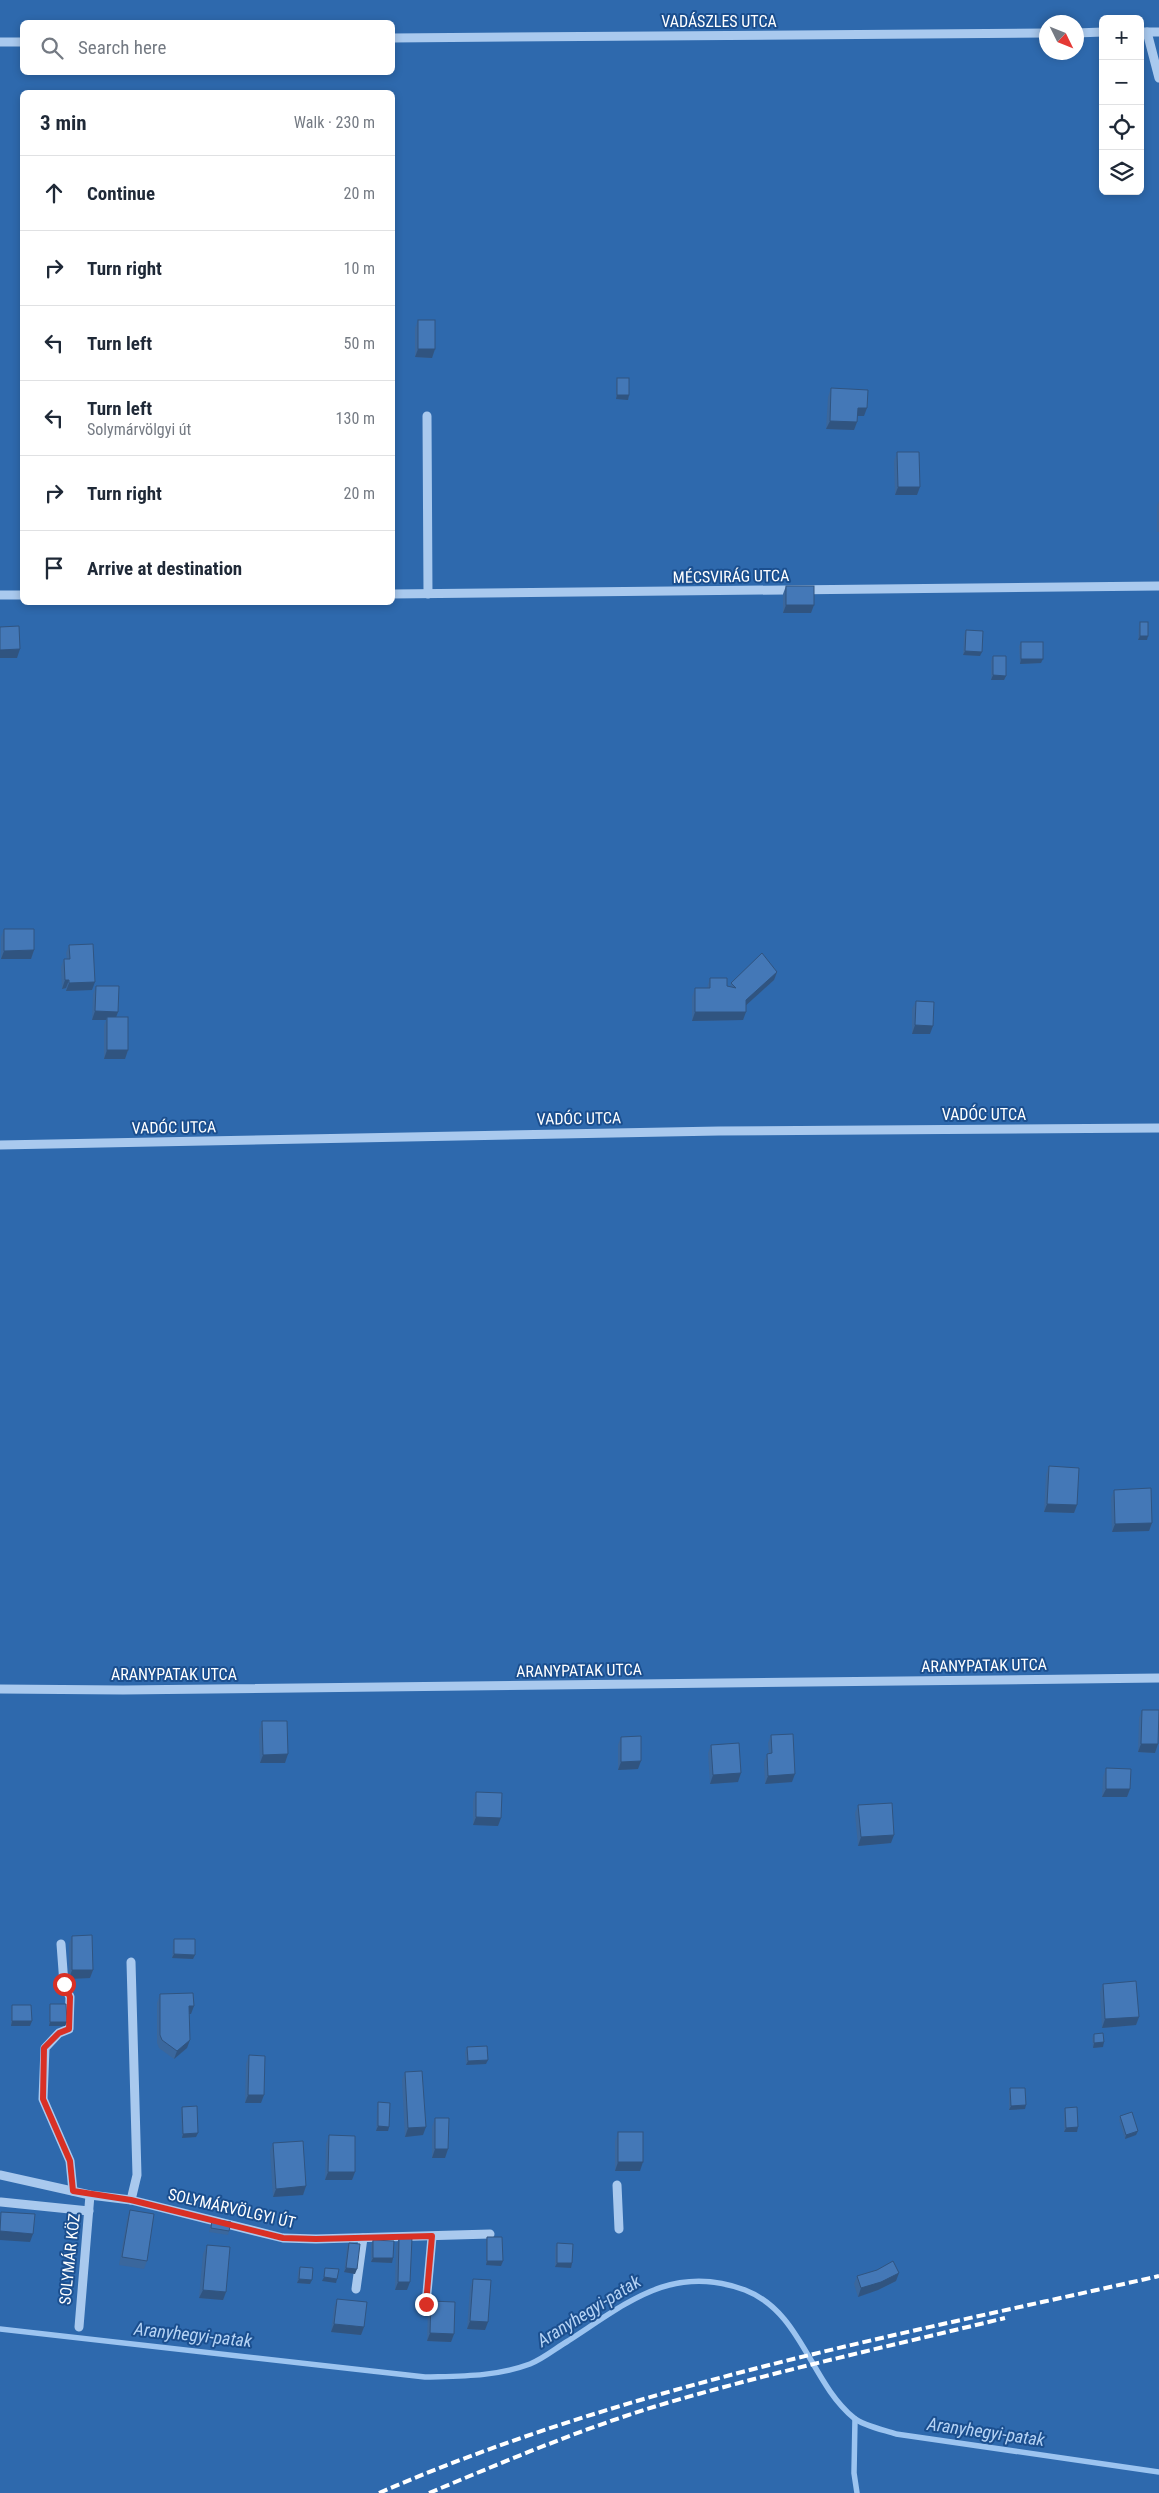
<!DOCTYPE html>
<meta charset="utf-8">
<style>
:root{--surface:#fff;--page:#f2f2f3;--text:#1f2937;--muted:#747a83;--line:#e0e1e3}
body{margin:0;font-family:"Roboto Condensed",sans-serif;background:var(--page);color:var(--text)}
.controls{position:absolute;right:15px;top:15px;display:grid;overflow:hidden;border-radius:8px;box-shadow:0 2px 8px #0003}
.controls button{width:45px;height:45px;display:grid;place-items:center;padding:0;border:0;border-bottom:1px solid var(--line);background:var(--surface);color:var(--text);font:25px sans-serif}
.compass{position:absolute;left:1039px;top:15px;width:45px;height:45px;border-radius:50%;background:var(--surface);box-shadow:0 2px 8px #0003;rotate:133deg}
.stop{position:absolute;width:15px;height:15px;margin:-11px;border:4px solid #d93025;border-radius:50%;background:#fff}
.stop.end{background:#d93025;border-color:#fff;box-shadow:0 1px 5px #0008}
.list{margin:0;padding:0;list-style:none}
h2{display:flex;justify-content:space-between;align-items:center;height:65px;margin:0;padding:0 20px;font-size:21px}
h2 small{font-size:16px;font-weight:400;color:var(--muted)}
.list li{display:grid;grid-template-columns:32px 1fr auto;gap:15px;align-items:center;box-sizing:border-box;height:75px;padding:0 20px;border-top:1px solid var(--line)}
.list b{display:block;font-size:19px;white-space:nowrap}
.list p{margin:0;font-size:16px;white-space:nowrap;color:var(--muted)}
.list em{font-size:16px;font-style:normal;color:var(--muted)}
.icon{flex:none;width:28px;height:28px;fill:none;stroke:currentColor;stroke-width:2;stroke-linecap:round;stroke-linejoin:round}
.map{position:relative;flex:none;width:1159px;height:2493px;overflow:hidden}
.search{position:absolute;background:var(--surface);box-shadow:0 2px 8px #0003;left:20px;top:20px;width:375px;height:55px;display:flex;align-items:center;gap:12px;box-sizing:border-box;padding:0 18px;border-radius:8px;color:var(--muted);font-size:19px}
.panel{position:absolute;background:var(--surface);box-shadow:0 2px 8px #0003;left:20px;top:90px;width:375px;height:515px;border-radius:8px}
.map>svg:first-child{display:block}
.green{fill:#2e69ad;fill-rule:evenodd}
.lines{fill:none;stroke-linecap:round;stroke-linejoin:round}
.stream{stroke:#9cc4f0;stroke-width:5.5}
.minor{stroke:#a9c9ee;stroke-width:9}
.rail{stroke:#fff;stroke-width:4;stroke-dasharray:9 4;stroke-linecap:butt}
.wall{fill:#3a679d}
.shaded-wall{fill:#305480}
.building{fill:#4478b7;stroke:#305480}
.route{stroke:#d93025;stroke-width:6}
.labels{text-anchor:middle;stroke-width:4;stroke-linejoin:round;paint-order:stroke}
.street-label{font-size:16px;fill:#fff;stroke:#1b4f8f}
.water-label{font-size:18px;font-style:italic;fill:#b5d3f5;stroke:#1b4f8f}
</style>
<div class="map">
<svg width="1159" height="2493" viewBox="0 0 1159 2493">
<rect width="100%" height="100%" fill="#1b4f8f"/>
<path class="green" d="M0,0H1159V2493H0ZM1103,19H1140V191H1103ZM22,22H392V72H22ZM1046,22H1076V52H1046ZM22,92H392V602H22Z"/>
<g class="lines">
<g class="stream">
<path d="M0,2329L425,2377C460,2376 495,2377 530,2364C543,2359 556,2348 568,2341C627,2303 672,2263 745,2290C802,2312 810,2382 854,2418C864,2426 884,2430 896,2434L1159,2472"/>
<polyline points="855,2419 854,2473 857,2493"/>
</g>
<g class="minor">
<polyline points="1140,32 1159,32"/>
<polyline points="1147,32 1159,78"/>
<polyline points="1076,33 1103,32"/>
<polyline points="392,38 1046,33"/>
<polyline points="0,42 22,42"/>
<polyline points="427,416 428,594"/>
<polyline points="392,594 1159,586"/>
<polyline points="0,595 22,595"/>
<polyline points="0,1145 719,1131 1159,1128"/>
<polyline points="0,1689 123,1690 1159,1678"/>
<polyline points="61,1944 64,1984 70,1997 69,2029 59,2033 45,2048 43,2099 70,2161 73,2191"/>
<polyline points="0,2175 90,2195 131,2200 283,2238 316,2239 490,2234"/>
<polyline points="617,2185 619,2229"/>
<polyline points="131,2200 137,2175 131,1962"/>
<polyline points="1,2202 89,2211"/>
<polyline points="356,2289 363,2238"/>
<polyline points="426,2304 432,2237"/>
<polyline points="79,2327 90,2195"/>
</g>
<g class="rail">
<path d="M379,2493C628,2385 895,2336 1159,2276"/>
<path d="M429,2493C508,2460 588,2426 670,2402C781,2370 894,2345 1005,2318"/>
</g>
</g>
<g class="wall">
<polygon points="418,320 435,349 432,358 415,357 415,328"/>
<polygon points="617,378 629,395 628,400 616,399 616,383"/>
<polygon points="831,388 864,416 858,416 857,422 854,430 826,429 828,397"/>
<polygon points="897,452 917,495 895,495 894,461"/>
<polygon points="1159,501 1159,532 1157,532 1157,506"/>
<polygon points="786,586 811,613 783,613 783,594"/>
<polygon points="1140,622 1147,640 1138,640 1139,626"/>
<polygon points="966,630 980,656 963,655 964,635"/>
<polygon points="1021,642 1041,663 1020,664 1019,646"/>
<polygon points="993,656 1006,676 1004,680 991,680 991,661"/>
<polygon points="4,929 34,950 31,959 1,959 1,937"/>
<polygon points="69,945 92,990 66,991 66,988 62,989 61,967 64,959 67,959 66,953"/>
<polygon points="777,972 774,980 746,1005 743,1020 692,1021 692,997 695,988 707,988 710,978 730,987 731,983"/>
<polygon points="96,986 118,1012 116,1017 128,1050 125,1059 104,1059 104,1025 106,1020 92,1020 93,994"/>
<polygon points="916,1001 930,1034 912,1034 912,1009"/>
<polygon points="1049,1466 1077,1505 1074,1513 1044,1512 1046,1475"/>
<polygon points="1114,1490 1152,1523 1149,1531 1112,1532 1111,1498"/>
<polygon points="1142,1710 1155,1753 1138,1752 1139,1718"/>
<polygon points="262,1721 285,1763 260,1763 259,1730"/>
<polygon points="771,1735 792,1782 765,1784 764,1762 767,1754 769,1754 768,1743"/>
<polygon points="621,1737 638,1769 618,1770 618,1745"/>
<polygon points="711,1745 738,1782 710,1784 708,1753"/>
<polygon points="1106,1768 1130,1789 1127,1797 1102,1797 1103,1777"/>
<polygon points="476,1792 498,1826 473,1825 473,1801"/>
<polygon points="858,1805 891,1843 858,1846 855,1813"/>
<polygon points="72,1936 93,1970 90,1978 69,1979 69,1944"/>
<polygon points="174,1939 195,1955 193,1959 172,1958 173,1943"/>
<polygon points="1103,1984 1139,2017 1136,2025 1102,2028 1100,1992"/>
<polygon points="160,1994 191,2014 189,2014 187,2048 174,2059 159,2048 157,2043 157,2003"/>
<polygon points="50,2004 67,2022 65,2026 49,2026 49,2008"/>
<polygon points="12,2005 32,2021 30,2026 11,2026 11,2009"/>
<polygon points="1094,2034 1103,2047 1093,2048 1092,2038"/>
<polygon points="467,2047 486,2064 466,2065 465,2052"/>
<polygon points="249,2055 261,2103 245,2103 246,2064"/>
<polygon points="405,2072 423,2135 405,2137 402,2080"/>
<polygon points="1010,2088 1025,2109 1009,2110 1009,2093"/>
<polygon points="378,2102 389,2127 388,2131 376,2131 377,2106"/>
<polygon points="182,2107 198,2133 196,2137 182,2138 181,2111"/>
<polygon points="1065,2108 1078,2127 1077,2132 1064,2132 1064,2112"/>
<polygon points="1120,2116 1138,2131 1136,2135 1125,2139 1119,2120"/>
<polygon points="435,2118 448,2149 445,2158 432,2158 432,2127"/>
<polygon points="618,2132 640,2171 615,2171 615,2141"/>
<polygon points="329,2135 355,2172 352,2180 325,2180 326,2144"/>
<polygon points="273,2143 306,2186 303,2195 273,2197 270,2151"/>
<polygon points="130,2210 147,2261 144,2269 119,2265 127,2219"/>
<polygon points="212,2219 229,2231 228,2235 209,2232"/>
<polygon points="487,2237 503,2261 501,2266 486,2265 486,2241"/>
<polygon points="399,2238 407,2290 395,2290 396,2246"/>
<polygon points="373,2240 393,2258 392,2263 371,2262 371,2245"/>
<polygon points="349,2243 355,2274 344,2272 347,2247"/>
<polygon points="557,2243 572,2263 571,2268 555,2267 555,2247"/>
<polygon points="207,2245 226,2292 223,2300 199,2298 203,2254"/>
<polygon points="300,2267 310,2284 297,2283 298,2271"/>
<polygon points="857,2276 896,2281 878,2290 858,2297 854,2284"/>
<polygon points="473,2279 488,2322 485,2330 467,2329 470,2288"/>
<polygon points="337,2299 364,2327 361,2335 331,2332 334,2307"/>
<polygon points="431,2301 454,2334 451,2342 427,2341 428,2309"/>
</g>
<g class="shaded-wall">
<polygon points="418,349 435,349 432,358 415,357"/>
<polygon points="617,395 629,395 628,400 616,399"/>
<polygon points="858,408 867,408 864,416 855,416"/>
<polygon points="830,421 857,422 854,430 826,429"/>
<polygon points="898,487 920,487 917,495 895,495"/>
<polygon points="786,605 814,605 811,613 783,613"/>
<polygon points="1140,636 1148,636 1147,640 1138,640"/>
<polygon points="20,649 17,658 0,658 0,650"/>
<polygon points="965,651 982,652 980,656 963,655"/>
<polygon points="1021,659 1043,659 1041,663 1020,664"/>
<polygon points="993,675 1006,676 1004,680 991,680"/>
<polygon points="34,950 31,959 1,959 4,951"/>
<polygon points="777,972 774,980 743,1008 746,1000"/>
<polygon points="65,980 69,980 66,988 62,989"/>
<polygon points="95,982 92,990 66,991 69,983"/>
<polygon points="95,1011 118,1012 115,1020 107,1017 106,1020 92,1020"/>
<polygon points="695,1012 746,1012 743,1020 692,1021"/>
<polygon points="915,1025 933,1026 930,1034 912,1034"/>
<polygon points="107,1050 128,1050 125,1059 104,1059"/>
<polygon points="1047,1504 1077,1505 1074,1513 1044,1512"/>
<polygon points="1152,1523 1149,1531 1112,1532 1115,1524"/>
<polygon points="1141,1744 1158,1744 1155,1753 1138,1752"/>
<polygon points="288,1754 285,1763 260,1763 263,1755"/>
<polygon points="641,1761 638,1769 618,1770 621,1762"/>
<polygon points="741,1773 738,1782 710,1784 713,1775"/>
<polygon points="795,1774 792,1782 765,1784 768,1776"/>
<polygon points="1106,1789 1130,1789 1127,1797 1102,1797"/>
<polygon points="476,1817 501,1818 498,1826 473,1825"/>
<polygon points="894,1835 891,1843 858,1846 861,1837"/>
<polygon points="174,1954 195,1955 193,1959 172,1958"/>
<polygon points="72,1970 93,1970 90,1978 69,1979"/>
<polygon points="189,2006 194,2006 191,2014 186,2014"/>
<polygon points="1139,2017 1136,2025 1102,2028 1105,2019"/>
<polygon points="12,2021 32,2021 30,2026 11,2026"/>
<polygon points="50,2022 67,2022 65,2026 49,2026"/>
<polygon points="190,2040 187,2048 174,2059 177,2051"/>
<polygon points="1104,2042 1103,2047 1093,2048 1094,2043"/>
<polygon points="488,2060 486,2064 466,2065 468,2061"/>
<polygon points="248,2095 264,2095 261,2103 245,2103"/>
<polygon points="1026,2105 1025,2109 1009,2110 1011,2106"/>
<polygon points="378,2126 389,2127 388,2131 376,2131"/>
<polygon points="426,2127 423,2135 405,2137 408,2128"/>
<polygon points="1078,2127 1077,2132 1064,2132 1066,2128"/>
<polygon points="1138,2131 1136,2135 1125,2139 1126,2135"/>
<polygon points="198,2133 196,2137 182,2138 183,2134"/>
<polygon points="435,2149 448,2149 445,2158 432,2158"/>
<polygon points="618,2162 643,2162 640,2171 615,2171"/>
<polygon points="328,2172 355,2172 352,2180 325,2180"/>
<polygon points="306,2186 303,2195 273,2197 276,2189"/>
<polygon points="0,2231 33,2234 30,2242 0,2240"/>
<polygon points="373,2258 393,2258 392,2263 371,2262"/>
<polygon points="487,2261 503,2261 501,2266 486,2265"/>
<polygon points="557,2263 572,2263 571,2268 555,2267"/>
<polygon points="346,2268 357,2269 355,2274 344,2272"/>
<polygon points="899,2273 896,2281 878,2290 858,2297 861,2288"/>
<polygon points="324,2277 337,2279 336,2283 322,2281"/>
<polygon points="299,2279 312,2280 310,2284 297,2283"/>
<polygon points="398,2282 410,2282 407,2290 395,2290"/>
<polygon points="203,2290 226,2292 223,2300 199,2298"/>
<polygon points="470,2321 488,2322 485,2330 467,2329"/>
<polygon points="334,2324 364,2327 361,2335 331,2332"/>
<polygon points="430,2333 454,2334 451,2342 427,2341"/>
</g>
<g class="building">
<rect x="418" y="320" width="17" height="29"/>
<rect x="617" y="378" width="12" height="17"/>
<polygon points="831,388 868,390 867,408 858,408 857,422 830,421"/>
<polygon points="897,452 919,452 920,487 898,487"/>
<rect x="786" y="586" width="28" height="19"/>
<rect x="1140" y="622" width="8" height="14"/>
<polygon points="19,626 20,649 0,650 0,627"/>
<polygon points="966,630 983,631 982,652 965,651"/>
<rect x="1021" y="642" width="22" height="17"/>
<polygon points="993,656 1006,656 1006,676 993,675"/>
<polygon points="4,929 34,929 34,950 4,951"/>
<polygon points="93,944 95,982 69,983 69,980 65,980 64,959 70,959 69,945"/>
<polygon points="762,953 777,972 746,1000 746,1012 695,1012 695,988 710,988 710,978 727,978 727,986 736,988 731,983"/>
<polygon points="96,986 119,986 118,1012 95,1011"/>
<polygon points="916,1001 934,1002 933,1026 915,1025"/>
<rect x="107" y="1017" width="21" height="33"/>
<polygon points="1049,1466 1079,1468 1077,1505 1047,1504"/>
<polygon points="1151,1488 1152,1523 1115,1524 1114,1490"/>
<polygon points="1142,1710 1159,1710 1158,1744 1141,1744"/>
<polygon points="262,1721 287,1721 288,1754 263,1755"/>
<polygon points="793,1734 795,1774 768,1776 767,1754 772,1753 771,1735"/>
<polygon points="641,1736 641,1761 621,1762 621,1737"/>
<polygon points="739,1743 741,1773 713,1775 711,1745"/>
<polygon points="1106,1768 1131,1769 1130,1789 1106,1789"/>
<polygon points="476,1792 502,1793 501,1818 476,1817"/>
<polygon points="892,1803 894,1835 861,1837 858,1805"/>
<polygon points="92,1935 93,1970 72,1970 72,1936"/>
<polygon points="174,1939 195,1939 195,1955 174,1954"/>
<polygon points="1136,1981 1139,2017 1105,2019 1103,1984"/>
<polygon points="193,1993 194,2006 189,2006 190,2040 177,2051 162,2040 160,2035 160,1994"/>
<polygon points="50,2004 66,2004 67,2022 50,2022"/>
<polygon points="12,2005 31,2005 32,2021 12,2021"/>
<polygon points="1103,2033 1104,2042 1094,2043 1094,2034"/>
<polygon points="487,2046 488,2060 468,2061 467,2047"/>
<polygon points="249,2055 265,2056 264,2095 248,2095"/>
<polygon points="422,2071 426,2127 408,2128 405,2072"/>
<polygon points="1010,2088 1025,2088 1026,2105 1011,2106"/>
<polygon points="378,2102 390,2103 389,2127 378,2126"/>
<polygon points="197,2106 198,2133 183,2134 182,2107"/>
<polygon points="1077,2107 1078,2127 1066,2128 1065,2108"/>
<polygon points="1132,2112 1138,2131 1126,2135 1120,2116"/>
<polygon points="435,2118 449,2118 448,2149 435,2149"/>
<rect x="618" y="2132" width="25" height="30"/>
<polygon points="329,2135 355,2136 355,2172 328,2172"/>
<polygon points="303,2141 306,2186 276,2189 273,2143"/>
<polygon points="130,2210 154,2214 147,2261 122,2257"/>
<polygon points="1,2212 35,2214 33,2234 0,2231"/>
<polygon points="212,2219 231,2222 229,2231 211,2228"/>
<polygon points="487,2237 502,2237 503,2261 487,2261"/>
<polygon points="399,2238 412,2238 410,2282 398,2282"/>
<polygon points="373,2240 394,2241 393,2258 373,2258"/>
<polygon points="349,2243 360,2244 357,2269 346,2268"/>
<polygon points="557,2243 573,2244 572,2263 557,2263"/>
<polygon points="207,2245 230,2247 226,2292 203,2290"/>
<polygon points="893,2261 899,2273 881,2282 861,2288 857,2276 877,2270"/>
<polygon points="300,2267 313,2268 312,2280 299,2279"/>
<polygon points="325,2268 339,2269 337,2279 324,2277"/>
<polygon points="473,2279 491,2280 488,2322 470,2321"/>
<polygon points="337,2299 367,2302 364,2327 334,2324"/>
<polygon points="431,2301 455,2302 454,2334 430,2333"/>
</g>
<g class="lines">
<polyline class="route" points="64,1984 70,1997 69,2029 59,2033 44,2048 43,2099 70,2161 73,2191 131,2200 283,2238 316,2239 432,2236 426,2304"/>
</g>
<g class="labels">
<g class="street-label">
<text x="719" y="27">VADÁSZLES UTCA</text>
<text transform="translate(731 576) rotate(-1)" y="6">MÉCSVIRÁG UTCA</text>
<text x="984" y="1120">VADÓC UTCA</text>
<text transform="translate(579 1118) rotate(-1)" y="6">VADÓC UTCA</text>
<text transform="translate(174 1127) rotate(-1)" y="6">VADÓC UTCA</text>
<text transform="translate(984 1665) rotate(-1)" y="6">ARANYPATAK UTCA</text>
<text transform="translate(579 1670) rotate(-1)" y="6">ARANYPATAK UTCA</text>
<text x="174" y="1680">ARANYPATAK UTCA</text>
<text transform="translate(232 2208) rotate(13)" y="6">SOLYMÁRVÖLGYI ÚT</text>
<text transform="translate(69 2259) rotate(-84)" y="6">SOLYMÁR KÖZ</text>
</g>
<g class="water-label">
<text transform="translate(589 2311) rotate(-32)" y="6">Aranyhegyi-patak</text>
<text transform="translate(193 2335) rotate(6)" y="6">Aranyhegyi-patak</text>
<text transform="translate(986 2432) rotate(8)" y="6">Aranyhegyi-patak</text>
</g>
</g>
</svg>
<div class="controls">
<button>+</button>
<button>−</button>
<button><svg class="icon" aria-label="locate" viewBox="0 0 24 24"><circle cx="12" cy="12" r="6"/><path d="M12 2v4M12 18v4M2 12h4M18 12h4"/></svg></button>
<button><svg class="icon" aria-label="layers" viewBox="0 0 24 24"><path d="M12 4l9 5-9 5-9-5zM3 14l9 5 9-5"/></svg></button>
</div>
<svg class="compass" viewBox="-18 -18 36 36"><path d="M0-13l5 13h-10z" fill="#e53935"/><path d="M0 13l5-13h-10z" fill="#747a83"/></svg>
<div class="stop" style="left:64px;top:1984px"></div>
<div class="stop end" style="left:426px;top:2304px"></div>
<div class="search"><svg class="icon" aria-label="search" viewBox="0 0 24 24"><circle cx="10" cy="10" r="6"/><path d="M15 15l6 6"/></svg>Search here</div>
<section class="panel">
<h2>3 min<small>Walk · 230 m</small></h2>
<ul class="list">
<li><svg class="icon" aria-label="ahead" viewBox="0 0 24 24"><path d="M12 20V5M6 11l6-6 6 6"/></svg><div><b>Continue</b></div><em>20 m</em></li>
<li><svg class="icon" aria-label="right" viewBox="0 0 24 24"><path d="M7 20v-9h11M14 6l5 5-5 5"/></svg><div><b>Turn right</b></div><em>10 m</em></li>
<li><svg class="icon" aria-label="left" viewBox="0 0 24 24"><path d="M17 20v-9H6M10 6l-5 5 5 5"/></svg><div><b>Turn left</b></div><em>50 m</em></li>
<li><svg class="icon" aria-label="left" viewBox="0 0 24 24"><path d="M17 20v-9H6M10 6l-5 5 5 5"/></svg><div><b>Turn left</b><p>Solymárvölgyi út</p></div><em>130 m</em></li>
<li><svg class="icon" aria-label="right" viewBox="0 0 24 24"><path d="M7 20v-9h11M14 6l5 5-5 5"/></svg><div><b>Turn right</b></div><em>20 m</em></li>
<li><svg class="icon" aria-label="arrive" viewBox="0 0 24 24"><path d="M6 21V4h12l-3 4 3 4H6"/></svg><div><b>Arrive at destination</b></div></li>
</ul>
</section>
</div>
